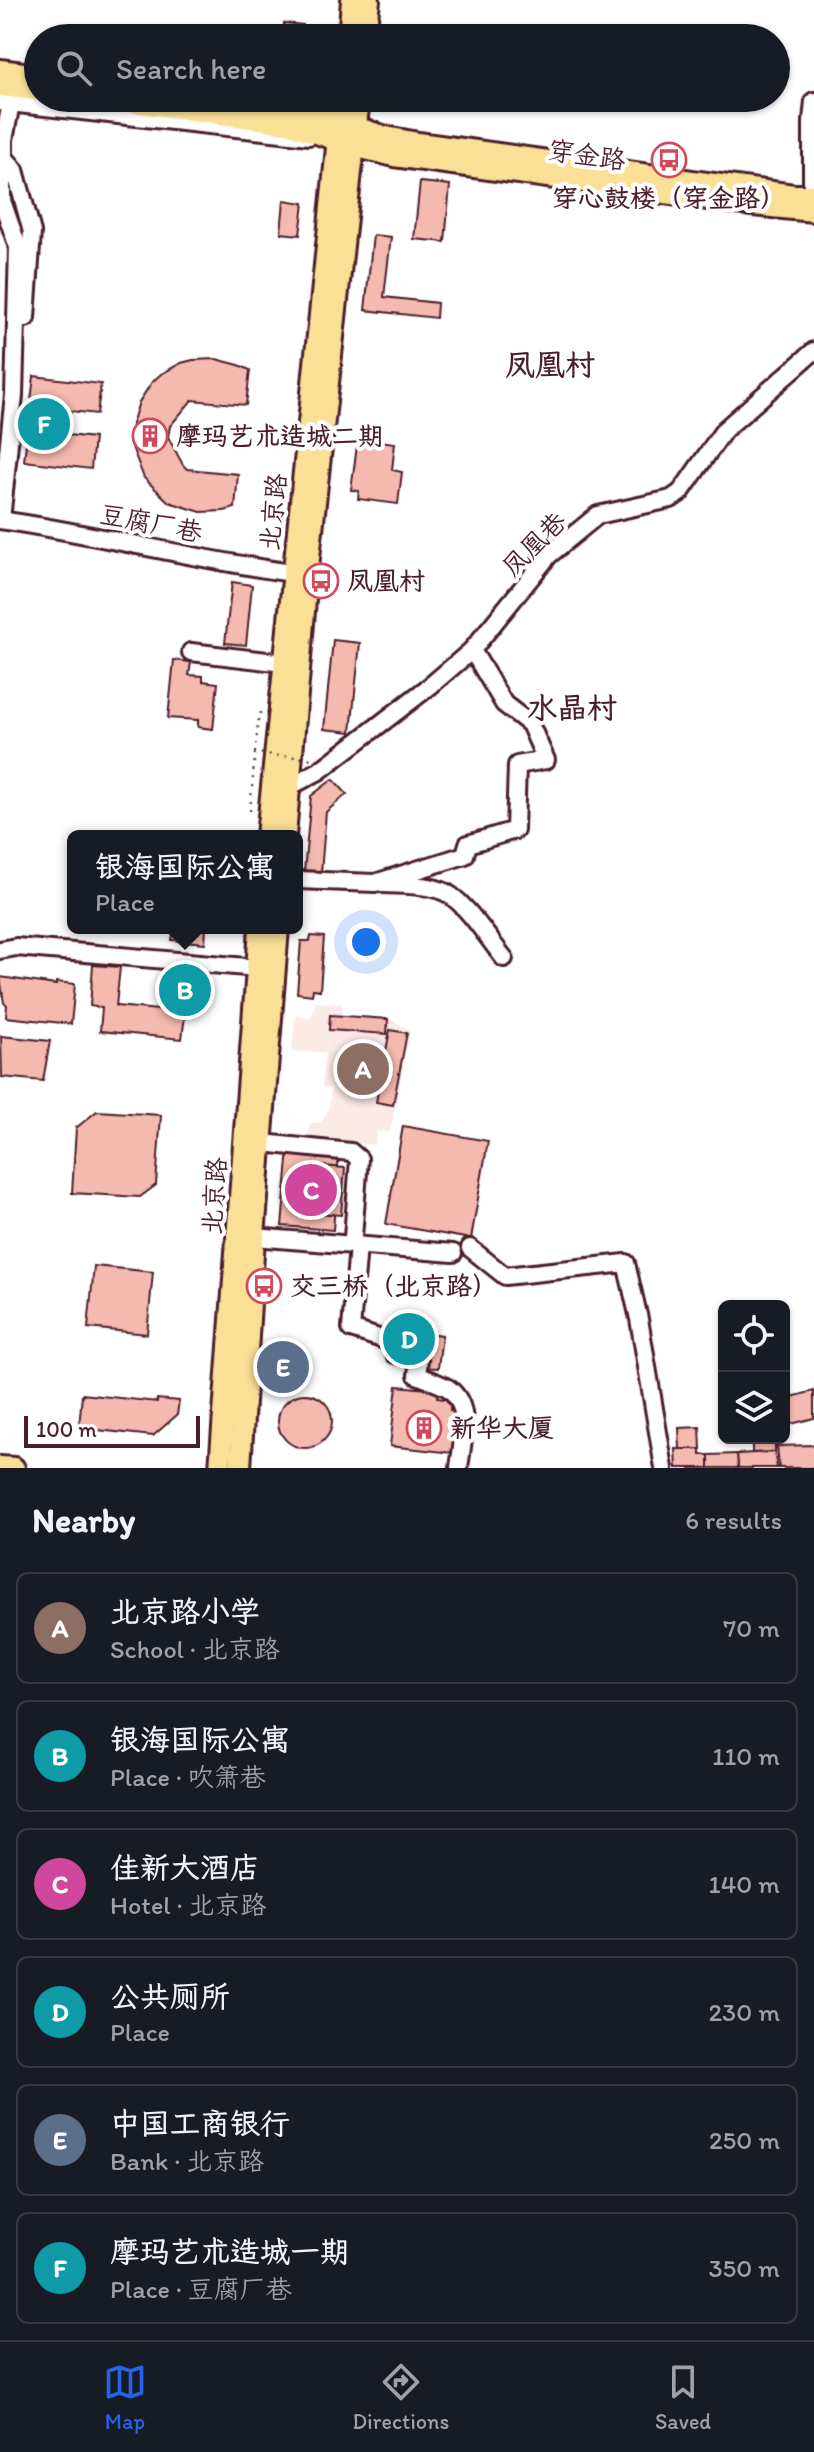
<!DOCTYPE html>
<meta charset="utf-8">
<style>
:root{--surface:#171b24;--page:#242831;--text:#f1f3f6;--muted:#9ea1a6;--line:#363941;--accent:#2563eb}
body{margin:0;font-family:Itim,"LXGW WenKai TC",sans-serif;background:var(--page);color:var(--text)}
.controls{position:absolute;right:24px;bottom:24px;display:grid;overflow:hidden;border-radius:12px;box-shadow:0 2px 6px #0004}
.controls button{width:72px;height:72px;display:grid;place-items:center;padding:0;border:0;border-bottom:2px solid var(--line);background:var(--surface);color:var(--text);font:40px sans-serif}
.scale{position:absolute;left:24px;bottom:20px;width:176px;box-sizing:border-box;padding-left:8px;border:4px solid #4a1f2b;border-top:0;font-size:22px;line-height:28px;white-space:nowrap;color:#4a1f2b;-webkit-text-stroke:6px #fff;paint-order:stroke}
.you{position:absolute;left:366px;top:942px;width:28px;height:28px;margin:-20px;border:6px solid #fff;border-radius:50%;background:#1a73e8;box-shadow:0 0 0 12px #1a73e833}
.badge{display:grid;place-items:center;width:52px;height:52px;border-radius:50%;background:var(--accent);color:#fff;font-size:26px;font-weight:700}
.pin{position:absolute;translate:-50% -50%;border:4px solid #fff;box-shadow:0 2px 8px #0006}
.popup{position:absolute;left:67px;top:830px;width:236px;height:104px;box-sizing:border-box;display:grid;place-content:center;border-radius:12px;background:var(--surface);filter:drop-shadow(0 2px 6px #0005);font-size:26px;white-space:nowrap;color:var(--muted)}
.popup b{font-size:30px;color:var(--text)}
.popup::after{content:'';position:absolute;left:50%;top:100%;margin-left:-16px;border:16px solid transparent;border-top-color:var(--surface)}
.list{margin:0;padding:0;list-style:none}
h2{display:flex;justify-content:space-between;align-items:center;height:104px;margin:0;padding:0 32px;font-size:34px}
h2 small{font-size:26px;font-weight:400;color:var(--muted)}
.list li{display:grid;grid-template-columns:52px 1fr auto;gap:24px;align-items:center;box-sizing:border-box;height:112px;margin:0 16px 16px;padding:0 16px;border:2px solid var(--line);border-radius:12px}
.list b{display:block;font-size:30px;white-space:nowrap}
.list p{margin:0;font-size:26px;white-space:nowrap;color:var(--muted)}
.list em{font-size:26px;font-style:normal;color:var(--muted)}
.icon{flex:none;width:44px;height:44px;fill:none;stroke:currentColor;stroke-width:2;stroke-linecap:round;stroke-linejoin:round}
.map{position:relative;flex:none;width:814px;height:1468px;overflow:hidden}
.search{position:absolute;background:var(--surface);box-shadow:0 2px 6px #0004;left:24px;right:24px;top:24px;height:88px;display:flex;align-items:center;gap:20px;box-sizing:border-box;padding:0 28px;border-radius:44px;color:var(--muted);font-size:30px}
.sheet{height:872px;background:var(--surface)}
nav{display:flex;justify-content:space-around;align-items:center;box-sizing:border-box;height:112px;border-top:2px solid var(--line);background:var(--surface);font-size:22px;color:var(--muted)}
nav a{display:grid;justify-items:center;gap:4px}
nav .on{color:var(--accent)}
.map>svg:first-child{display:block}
.built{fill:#fceae7}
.building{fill:#f5baaf;stroke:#4a1f2b;stroke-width:2}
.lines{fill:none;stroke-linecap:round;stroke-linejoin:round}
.minor-casing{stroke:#4a1f2b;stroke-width:22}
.major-casing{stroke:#4a1f2b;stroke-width:26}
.path{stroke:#4a1f2b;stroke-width:2;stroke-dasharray:2 6;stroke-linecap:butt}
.minor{stroke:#fff;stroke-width:16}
.major{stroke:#fadf96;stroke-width:20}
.path-bridge{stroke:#4a1f2b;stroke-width:2;stroke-dasharray:2 6;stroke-linecap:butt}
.labels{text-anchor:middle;stroke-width:8;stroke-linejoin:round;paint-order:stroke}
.street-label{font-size:26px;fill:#4a1f2b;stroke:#fff}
.poi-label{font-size:26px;font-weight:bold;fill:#4a1f2b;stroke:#fff;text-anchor:start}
.quarter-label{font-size:30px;font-weight:bold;fill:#4a1f2b;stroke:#fff}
</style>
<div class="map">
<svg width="814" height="1468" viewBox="0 0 814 1468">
<rect width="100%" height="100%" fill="#fff"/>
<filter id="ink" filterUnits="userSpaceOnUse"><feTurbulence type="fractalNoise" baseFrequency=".0125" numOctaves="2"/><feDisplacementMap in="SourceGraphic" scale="16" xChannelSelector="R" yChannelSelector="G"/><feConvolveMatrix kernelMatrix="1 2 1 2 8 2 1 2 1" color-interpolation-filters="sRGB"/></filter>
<g filter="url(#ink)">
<polygon class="built" points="316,1002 342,1004 341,1015 388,1018 410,1030 390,1132 377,1131 375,1145 308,1139 310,1123 321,1123 329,1108 331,1089 322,1087 325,1052 292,1052 295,1016 311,1018"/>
<g class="building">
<polygon points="284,23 303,25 302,38 283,38"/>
<polygon points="420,182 450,185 445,242 414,239"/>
<polygon points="284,200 304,203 300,235 281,233"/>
<polygon points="373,235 391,237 384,297 437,303 436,318 365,310"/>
<polygon points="216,359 239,365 250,370 246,405 192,400 170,426 168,437 183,465 187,469 238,474 235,508 224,511 201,512 169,502 144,478 132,447 132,424 139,402 152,382 161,374 181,363 193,360"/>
<polygon points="34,376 101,384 97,414 62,410 59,434 94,438 91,469 24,461"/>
<polygon points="358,438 395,443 392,470 402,472 398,504 358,499 359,491 351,490"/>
<polygon points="232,582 252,585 246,645 225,643"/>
<polygon points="333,640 360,643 351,732 324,729"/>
<polygon points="174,660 191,662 189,675 203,676 203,681 218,683 213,729 198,727 198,720 168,718"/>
<polygon points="333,779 347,794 326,812 321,873 304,872 311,796"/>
<polygon points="174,928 206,928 205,943 172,940"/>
<polygon points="311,936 324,937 320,990 313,989 312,995 297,993 301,941 310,941"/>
<polygon points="93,965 120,967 116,1006 169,1011 173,972 200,974 196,1016 185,1015 182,1039 100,1031 102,1008 90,1006"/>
<polygon points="0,977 56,985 56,982 75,984 71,1024 6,1017 7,1005 4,1003"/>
<polygon points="330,1015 388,1019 387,1034 329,1030"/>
<polygon points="390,1030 407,1033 393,1105 376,1102"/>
<polygon points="1,1036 50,1041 43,1081 2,1077"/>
<polygon points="97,1111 161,1115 156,1185 140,1197 72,1193 76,1128"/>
<polygon points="403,1126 488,1141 471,1239 386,1224"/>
<polygon points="289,1149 339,1153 333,1230 282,1226"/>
<polygon points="310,1165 345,1168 341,1215 306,1212"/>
<polygon points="94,1266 153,1272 147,1334 88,1328"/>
<polygon points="406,1330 414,1331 412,1347 404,1347"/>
<polygon points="425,1333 442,1335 438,1368 421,1367"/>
<polygon points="397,1386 438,1390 437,1398 451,1400 450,1410 458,1411 453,1453 390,1446"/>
<polygon points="814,1391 814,1418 784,1426 784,1399"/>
<circle cx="305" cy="1421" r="27"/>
<polygon points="82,1394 157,1402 157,1399 179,1401 177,1415 153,1436 79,1428"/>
<polygon points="700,1427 701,1449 680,1449 679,1428"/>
<polygon points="752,1438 775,1438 775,1452 752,1453"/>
<polygon points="814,1445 814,1468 779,1468 777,1446"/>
<polygon points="676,1449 701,1449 701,1455 709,1455 709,1468 677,1468"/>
<polygon points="775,1452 777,1468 738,1468 737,1454"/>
<polygon points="737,1454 738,1468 709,1468 709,1455"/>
</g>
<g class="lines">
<g class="minor-casing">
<g id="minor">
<polyline points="0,102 309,136"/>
<polyline points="11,103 4,140 4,157 15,170 32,232 26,318"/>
<polyline points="812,195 812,121 814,101"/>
<path d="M0,520C98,534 195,560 293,573"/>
<polyline points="1,520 14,395 18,247 2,201 2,184 8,162"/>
<polyline points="191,652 284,663"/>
<polyline points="289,787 319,771 430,686 472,650 549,555 598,515 671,499 681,492 724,430 814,351"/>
<polyline points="297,880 375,883 465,855 468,844 515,830 517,765 546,760 530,724 504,704 472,650"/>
<path d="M384,884C402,885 423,884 440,890C463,897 488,939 504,958"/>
<polyline points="0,950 16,947 258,968"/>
<polyline points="262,1143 351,1152 359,1159 353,1237"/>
<polyline points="254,1237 453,1253"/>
<path d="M358,1246L351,1329L391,1342L395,1354L419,1359L417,1375C427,1379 439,1383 448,1388C473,1406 462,1442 459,1468"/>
<polyline points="470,1248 505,1276 626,1263 639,1319 664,1468"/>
</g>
</g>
<g class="major-casing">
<g id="major">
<polyline points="349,38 352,0"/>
<polyline points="365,38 369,0"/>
<polyline points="0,70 38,75"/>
<polyline points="0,86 38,90"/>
<polyline points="103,98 288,123 354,146 394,156 752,205 814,211"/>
<polyline points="226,98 296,108 386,137 418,143 794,195 814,195"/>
<polyline points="267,836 342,98"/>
<polyline points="285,836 307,576 359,98"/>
<polyline points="0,1467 14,1468"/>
<polyline points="220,1468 260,928"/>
<polyline points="240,1468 254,1237 278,928"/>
</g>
</g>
<polyline class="path" points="255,753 259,714 263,711"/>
<use href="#minor" class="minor"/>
<use href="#major" class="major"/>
<polyline class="path-bridge" points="250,811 255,753 323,760"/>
</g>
</g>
<defs>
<g id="bus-ring" transform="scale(1.8)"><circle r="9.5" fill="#fff" stroke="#d1495b" stroke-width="1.5"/><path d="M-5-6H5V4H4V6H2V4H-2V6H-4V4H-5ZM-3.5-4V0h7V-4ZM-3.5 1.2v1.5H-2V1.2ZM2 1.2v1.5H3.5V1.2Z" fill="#d1495b"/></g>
<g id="building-ring" transform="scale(1.8)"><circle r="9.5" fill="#fff" stroke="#d1495b" stroke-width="1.5"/><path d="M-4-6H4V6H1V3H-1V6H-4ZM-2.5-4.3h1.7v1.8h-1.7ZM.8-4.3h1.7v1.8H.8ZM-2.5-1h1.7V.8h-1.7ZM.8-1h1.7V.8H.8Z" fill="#d1495b"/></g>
</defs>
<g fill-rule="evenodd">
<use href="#bus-ring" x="669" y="160"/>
<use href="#building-ring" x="150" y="436"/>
<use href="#bus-ring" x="321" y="581"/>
<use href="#bus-ring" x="264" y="1286"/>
<use href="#building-ring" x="424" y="1428"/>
</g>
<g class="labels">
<g class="street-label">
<text transform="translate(587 155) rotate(8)" y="9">穿金路</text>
<text transform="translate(273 512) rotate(-84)" y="9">北京路</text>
<text transform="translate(151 523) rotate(11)" y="9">豆腐厂巷</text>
<text transform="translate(534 544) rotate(-45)" y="9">凤凰巷</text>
<text transform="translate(214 1196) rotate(-86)" y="9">北京路</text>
</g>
<g class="poi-label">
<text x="669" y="207" text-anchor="middle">穿心鼓楼（穿金路）</text>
<text x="176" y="445">摩玛艺术造城二期</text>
<text x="347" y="590">凤凰村</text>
<text x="290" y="1295">交三桥（北京路）</text>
<text x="450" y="1437">新华大厦</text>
</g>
<g class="quarter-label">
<text x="550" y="375">凤凰村</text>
<text x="572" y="718">水晶村</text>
</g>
</g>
</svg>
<div class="controls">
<button><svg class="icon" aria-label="locate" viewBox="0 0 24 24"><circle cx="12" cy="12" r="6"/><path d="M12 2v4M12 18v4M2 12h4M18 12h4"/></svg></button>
<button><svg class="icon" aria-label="layers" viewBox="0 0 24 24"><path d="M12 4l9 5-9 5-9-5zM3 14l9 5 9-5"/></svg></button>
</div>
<div class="scale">100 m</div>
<div class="you"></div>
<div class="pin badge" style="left:363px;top:1069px;background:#8d6e63">A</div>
<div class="pin badge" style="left:185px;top:990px;background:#0f9aa8">B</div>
<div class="popup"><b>银海国际公寓</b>Place</div>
<div class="pin badge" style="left:311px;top:1190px;background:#d1479c">C</div>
<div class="pin badge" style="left:409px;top:1339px;background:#0f9aa8">D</div>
<div class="pin badge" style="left:283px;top:1367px;background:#5c6f8a">E</div>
<div class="pin badge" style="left:44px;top:424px;background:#0f9aa8">F</div>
<div class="search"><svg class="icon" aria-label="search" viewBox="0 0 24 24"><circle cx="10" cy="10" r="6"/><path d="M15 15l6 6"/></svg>Search here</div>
</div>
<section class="sheet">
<h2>Nearby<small>6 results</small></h2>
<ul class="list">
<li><span class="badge" style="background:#8d6e63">A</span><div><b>北京路小学</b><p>School · 北京路</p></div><em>70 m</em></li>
<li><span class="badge" style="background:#0f9aa8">B</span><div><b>银海国际公寓</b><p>Place · 吹箫巷</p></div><em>110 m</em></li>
<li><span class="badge" style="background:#d1479c">C</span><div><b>佳新大酒店</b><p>Hotel · 北京路</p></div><em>140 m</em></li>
<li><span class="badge" style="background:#0f9aa8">D</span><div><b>公共厕所</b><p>Place</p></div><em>230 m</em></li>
<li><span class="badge" style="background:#5c6f8a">E</span><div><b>中国工商银行</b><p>Bank · 北京路</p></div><em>250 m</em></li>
<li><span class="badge" style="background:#0f9aa8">F</span><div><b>摩玛艺术造城一期</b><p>Place · 豆腐厂巷</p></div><em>350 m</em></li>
</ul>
</section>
<nav>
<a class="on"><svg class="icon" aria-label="map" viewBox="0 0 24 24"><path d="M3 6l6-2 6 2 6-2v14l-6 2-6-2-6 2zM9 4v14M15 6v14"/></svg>Map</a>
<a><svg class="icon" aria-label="directions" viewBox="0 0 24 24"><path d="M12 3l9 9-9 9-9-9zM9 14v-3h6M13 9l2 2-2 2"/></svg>Directions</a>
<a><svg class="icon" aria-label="saved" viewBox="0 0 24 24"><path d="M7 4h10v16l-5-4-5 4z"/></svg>Saved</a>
</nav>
